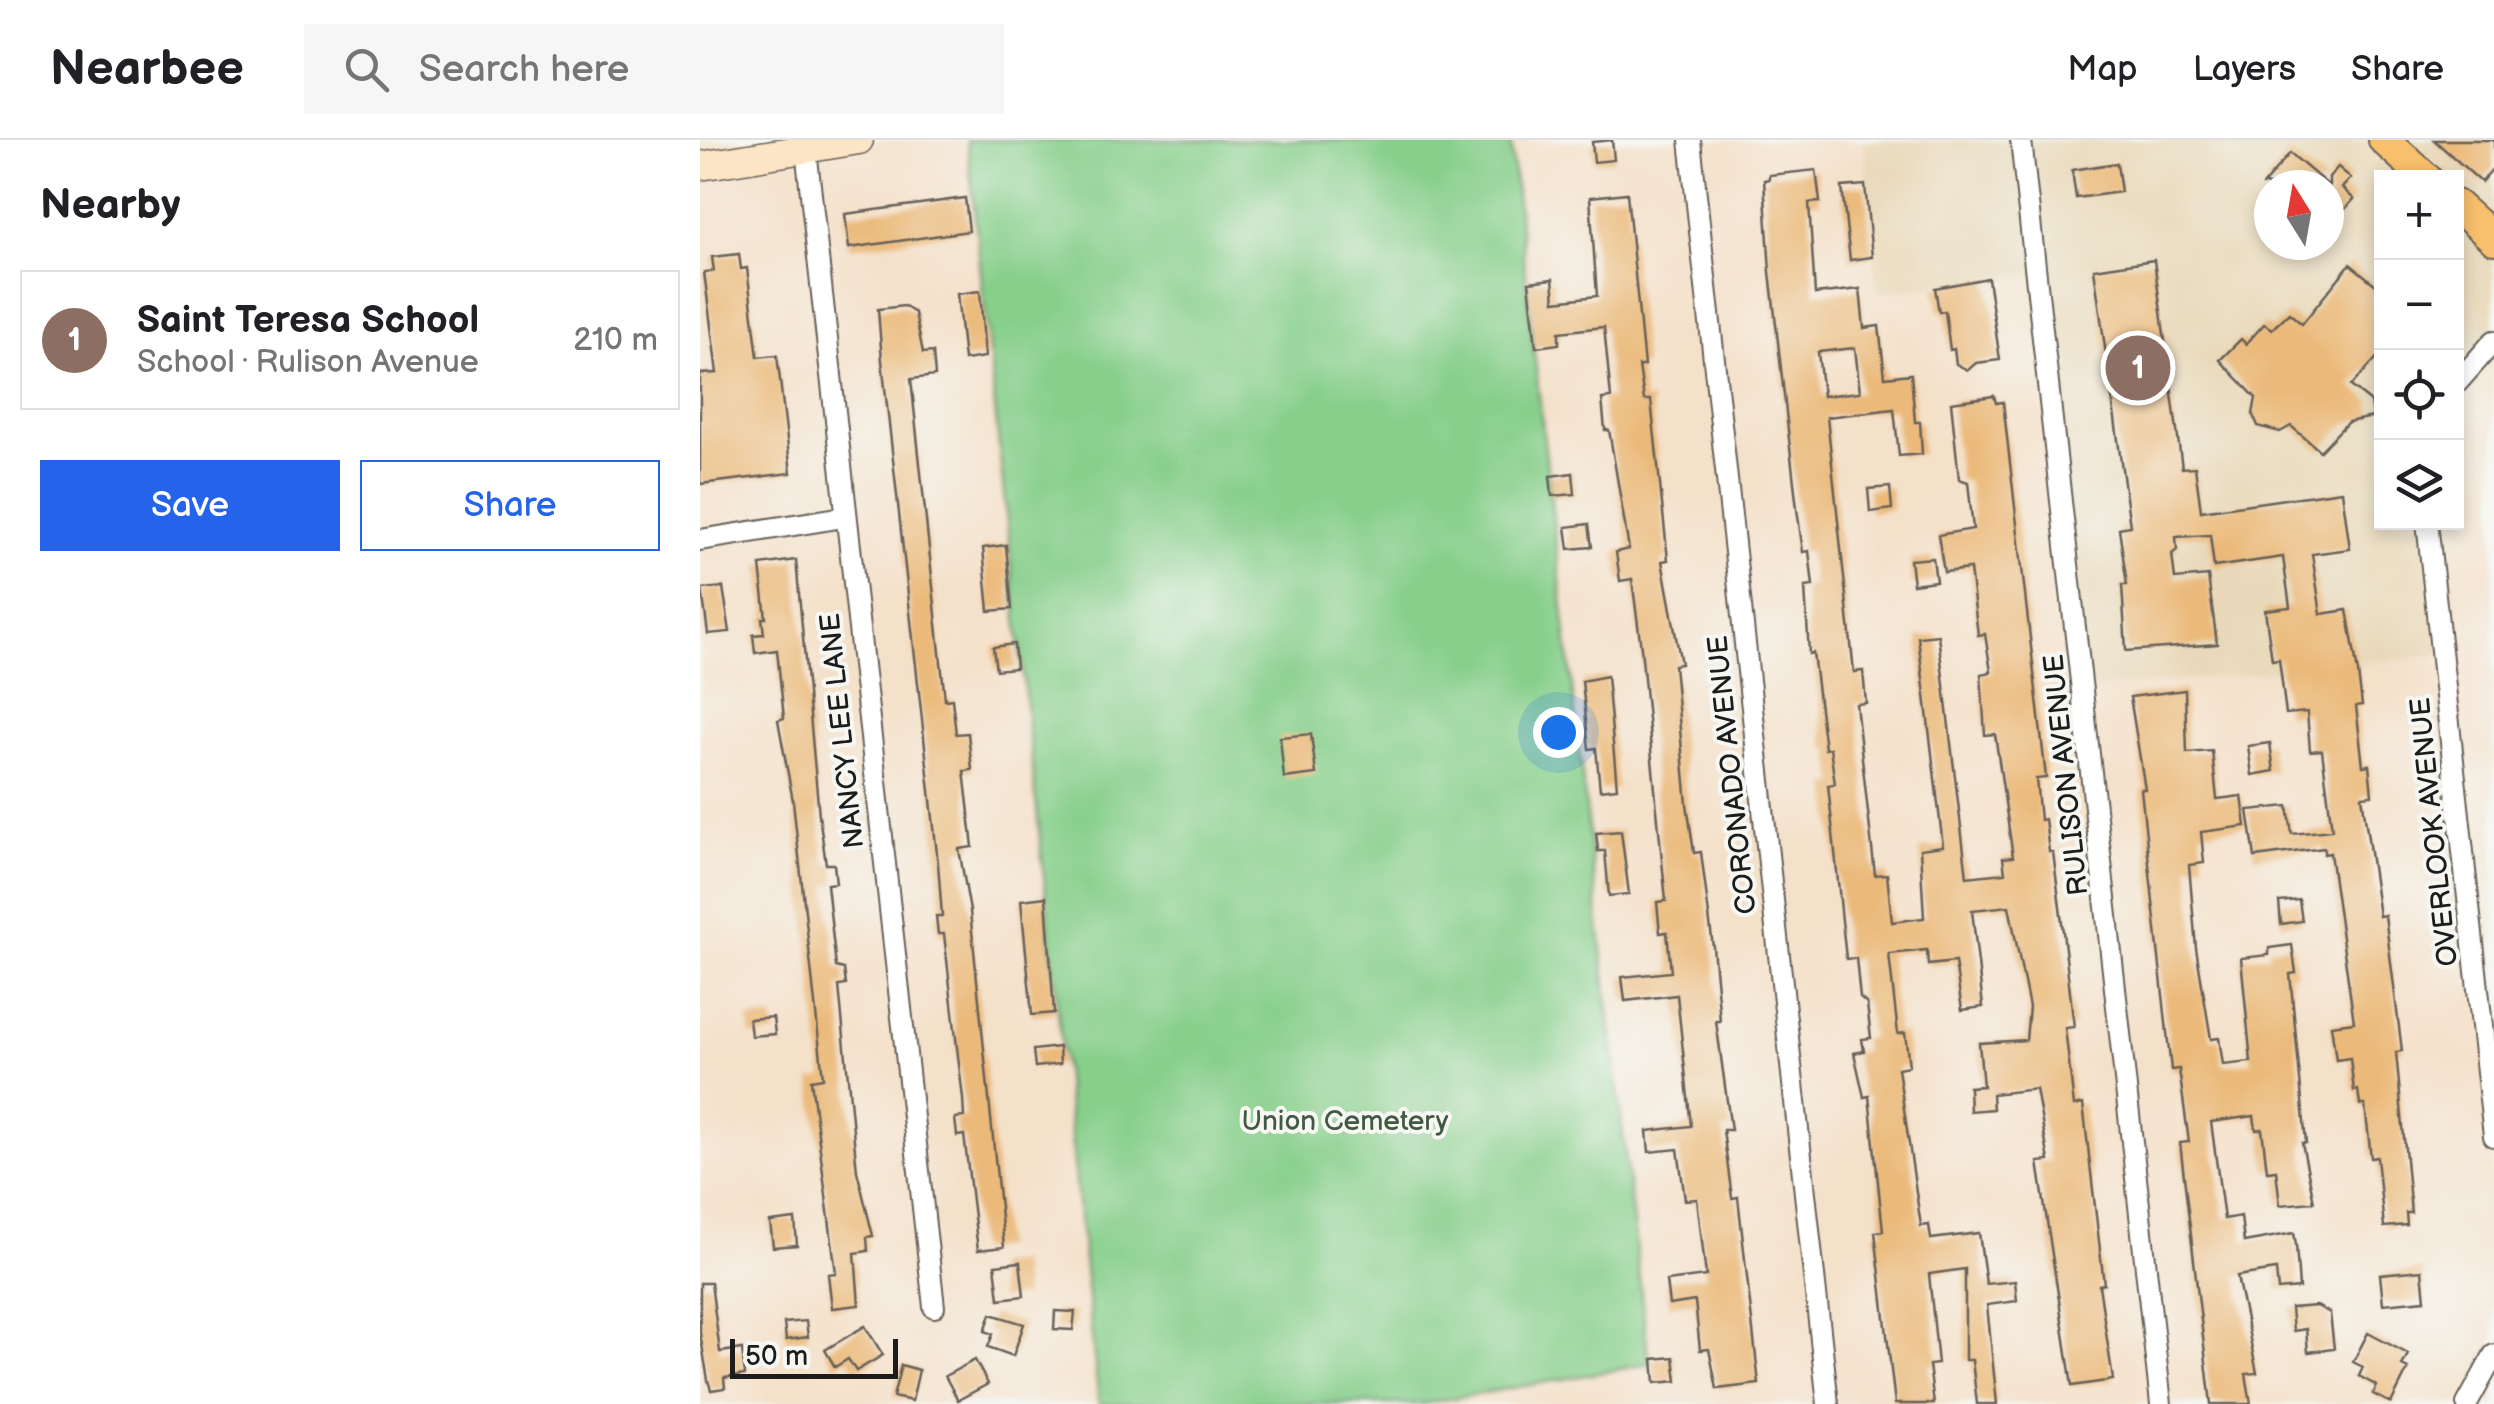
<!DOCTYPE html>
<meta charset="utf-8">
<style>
:root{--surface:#fff;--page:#f6f6f6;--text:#202124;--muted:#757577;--line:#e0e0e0;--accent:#2563eb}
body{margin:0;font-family:"Balsamiq Sans",sans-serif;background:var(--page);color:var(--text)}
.controls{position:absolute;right:30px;top:30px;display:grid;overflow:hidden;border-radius:0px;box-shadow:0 5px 15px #0003}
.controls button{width:90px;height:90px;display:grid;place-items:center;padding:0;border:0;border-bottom:2px solid var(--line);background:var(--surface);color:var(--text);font:50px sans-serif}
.compass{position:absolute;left:1554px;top:30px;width:90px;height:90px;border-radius:50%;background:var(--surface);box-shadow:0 5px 15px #0003;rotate:349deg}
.scale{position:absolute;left:30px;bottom:25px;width:168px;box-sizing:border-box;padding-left:10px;border:5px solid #1c1c1c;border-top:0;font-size:28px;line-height:35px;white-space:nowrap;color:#1c1c1c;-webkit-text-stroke:8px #f6f6f2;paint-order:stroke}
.you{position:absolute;left:858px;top:592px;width:35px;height:35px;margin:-25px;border:8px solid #fff;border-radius:50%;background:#1a73e8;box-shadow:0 0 0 15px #1a73e833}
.badge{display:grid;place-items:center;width:65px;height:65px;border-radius:50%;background:var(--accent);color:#fff;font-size:32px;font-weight:700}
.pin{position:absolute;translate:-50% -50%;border:5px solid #fff;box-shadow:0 2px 10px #0006}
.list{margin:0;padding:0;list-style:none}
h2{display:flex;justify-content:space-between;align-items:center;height:130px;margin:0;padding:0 40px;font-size:42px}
h2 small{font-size:32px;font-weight:400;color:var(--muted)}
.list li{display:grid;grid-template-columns:65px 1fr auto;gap:30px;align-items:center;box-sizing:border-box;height:140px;margin:0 20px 20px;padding:0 20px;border:2px solid var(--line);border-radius:0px}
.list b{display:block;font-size:38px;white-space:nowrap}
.list p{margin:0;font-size:32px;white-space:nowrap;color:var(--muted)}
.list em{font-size:32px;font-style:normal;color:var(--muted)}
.actions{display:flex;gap:20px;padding:30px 40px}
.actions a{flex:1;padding:22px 0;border:2px solid var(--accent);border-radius:0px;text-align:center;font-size:35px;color:var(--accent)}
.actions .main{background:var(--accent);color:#fff}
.icon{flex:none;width:55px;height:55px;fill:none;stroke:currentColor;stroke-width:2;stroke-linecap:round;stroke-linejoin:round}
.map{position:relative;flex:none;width:1794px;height:1264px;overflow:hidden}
header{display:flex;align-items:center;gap:60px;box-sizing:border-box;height:140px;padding:0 50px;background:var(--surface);border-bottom:2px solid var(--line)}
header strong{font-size:48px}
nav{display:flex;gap:55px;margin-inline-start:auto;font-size:35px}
.search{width:700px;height:90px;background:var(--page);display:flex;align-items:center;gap:25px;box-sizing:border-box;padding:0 35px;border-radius:0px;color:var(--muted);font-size:38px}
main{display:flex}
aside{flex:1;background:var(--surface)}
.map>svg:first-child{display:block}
.built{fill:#e9d9ba;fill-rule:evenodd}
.green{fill:#87cf8b;stroke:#527654;stroke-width:2.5}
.building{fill:#ebba7a;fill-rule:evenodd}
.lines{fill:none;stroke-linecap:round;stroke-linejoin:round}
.street-casing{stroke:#686159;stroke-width:24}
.secondary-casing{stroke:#686159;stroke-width:31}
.primary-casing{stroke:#686159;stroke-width:34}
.street{stroke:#fff;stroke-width:20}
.secondary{stroke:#fce5c4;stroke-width:28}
.primary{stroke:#f8bf6c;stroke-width:30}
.labels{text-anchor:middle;stroke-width:8;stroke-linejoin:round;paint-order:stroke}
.street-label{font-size:28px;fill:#1c1c1c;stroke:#f6f6f2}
.park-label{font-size:28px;fill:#415b43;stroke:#f6f6f2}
</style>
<header>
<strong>Nearbee</strong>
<div class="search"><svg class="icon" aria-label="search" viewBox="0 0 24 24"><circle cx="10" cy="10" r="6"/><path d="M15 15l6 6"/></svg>Search here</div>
<nav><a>Map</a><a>Layers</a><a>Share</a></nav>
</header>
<main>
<aside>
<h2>Nearby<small></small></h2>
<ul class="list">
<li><span class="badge" style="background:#8d6e63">1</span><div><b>Saint Teresa School</b><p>School · Rulison Avenue</p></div><em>210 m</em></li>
</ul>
<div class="actions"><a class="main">Save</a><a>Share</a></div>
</aside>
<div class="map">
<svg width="1794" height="1264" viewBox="0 0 1794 1264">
<rect width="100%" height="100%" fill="#f6f6f2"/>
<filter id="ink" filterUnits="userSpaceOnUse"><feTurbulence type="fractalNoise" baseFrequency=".01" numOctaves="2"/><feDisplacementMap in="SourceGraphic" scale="20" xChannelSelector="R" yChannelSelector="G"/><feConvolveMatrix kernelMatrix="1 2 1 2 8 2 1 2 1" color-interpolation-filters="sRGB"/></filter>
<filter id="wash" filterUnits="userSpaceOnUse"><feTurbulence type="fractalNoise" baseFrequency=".0048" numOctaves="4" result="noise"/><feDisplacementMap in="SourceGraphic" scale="40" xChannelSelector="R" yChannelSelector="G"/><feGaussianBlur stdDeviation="2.25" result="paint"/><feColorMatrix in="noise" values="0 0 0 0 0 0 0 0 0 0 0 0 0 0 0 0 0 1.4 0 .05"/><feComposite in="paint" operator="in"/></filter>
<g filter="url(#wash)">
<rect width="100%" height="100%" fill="#f4e1ca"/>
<path class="built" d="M1163,0H1794V201L1757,244L1756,38H1682V382L1727,383L1742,515L1383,550L1335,135L1178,153ZM1569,45H1629V105H1569Z"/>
<polygon class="green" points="267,0 810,0 949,1224 721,1264 399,1264"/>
<g id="blocks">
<g class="building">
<polygon points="912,0 914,20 894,22 892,2"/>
<polygon points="1734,0 1794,0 1794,27 1781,42"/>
<polygon points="1590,13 1628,45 1563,45"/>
<polygon points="1417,23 1421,52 1376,58 1372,30"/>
<polygon points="1638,27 1651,38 1642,48 1654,59 1629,87 1629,37"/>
<path d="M1116,30L1120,62L1109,63L1115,154L1160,149L1164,188L1179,186L1185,237L1211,234L1215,282H1220L1222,314L1199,316L1194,269L1127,277L1154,532L1163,531L1166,563L1156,564L1175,735L1187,734L1192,782L1224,778L1220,709L1243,706L1218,497L1238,495L1267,737L1305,733L1303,718L1313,717L1295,594L1285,595L1281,534L1291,532L1285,494L1278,495L1270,429L1244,432L1238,395L1273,389L1268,342L1259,339L1251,262L1294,256L1296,263L1303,262L1346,638L1336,639L1340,680L1345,679L1349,712H1353L1362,783L1374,887L1365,888L1374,966L1383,964L1404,1144L1399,1145L1413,1240L1372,1246L1338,1022L1349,1021L1336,949L1292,954L1293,969L1270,971L1269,947L1283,946L1279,903L1326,900L1329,867L1309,766L1272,770L1283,867L1262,870L1255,822L1228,825L1227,810L1189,814L1198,894L1205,893L1209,926L1198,928L1221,1086L1229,1085L1231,1099L1279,1093L1286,1144L1315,1141L1317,1161L1287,1165L1297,1264H1277L1272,1220H1265V1129L1229,1134L1238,1224L1229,1225L1234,1264H1195L1175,1092L1183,1091L1169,956L1164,957L1154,913L1164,911L1162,899L1171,898L1167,864L1160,858L1156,818L1146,819L1128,645L1135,644L1130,608L1125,609L1113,513L1109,514L1105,447L1113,446L1109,411L1103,412L1097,369L1070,132L1064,40L1069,39V35ZM1155,208L1160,252L1123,256L1118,212Z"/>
<polygon points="1165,45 1172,117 1150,120 1142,47"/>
<polygon points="927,53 944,226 939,226 944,260 951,260 968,420 962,421 981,524 974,525 987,664 994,713 1001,712 1013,807 1020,881 1016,881 1031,990 1023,990 1032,1058 1038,1057 1059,1244 1017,1249 1009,1209 1000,1210 995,1161 969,1165 966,1141 1006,1136 997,1059 985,1060 978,1009 949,1012 947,991 991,986 977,855 925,861 922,837 971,832 967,792 960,793 957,762 966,761 941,508 932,439 920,441 916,412 929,409 909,290 905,290 902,259 911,258 904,187 859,192 859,204 836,207 829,142 853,139 855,161 897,156 890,57"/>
<polygon points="265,58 269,91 149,108 145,74"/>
<polygon points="39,114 41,129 47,128 58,217 77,215 91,333 0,344 0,234 17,233 4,132 14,131 12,117"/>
<polygon points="1454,120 1482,328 1495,327 1501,371 1642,351 1650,409 1612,414 1621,474 1647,470 1658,533 1662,565 1656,566 1663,626 1669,625 1672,655 1662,656 1679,776 1685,775 1702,911 1696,912 1711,1073 1706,1073 1707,1085 1684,1087 1677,1017 1671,1018 1665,965 1660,965 1658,950 1654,951 1650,918 1636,920 1631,885 1654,882 1630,713 1624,714 1624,708 1555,717 1548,670 1588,666 1592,694 1632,690 1622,610 1610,611 1607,572 1586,574 1579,519 1572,520 1565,470 1590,467 1583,417 1514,427 1510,395 1476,397 1477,410 1472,414 1475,439 1508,436 1517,504 1426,511 1422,445 1427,445 1419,388 1430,386 1394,129"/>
<polygon points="1650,124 1682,150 1682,212 1651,246 1671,262 1673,277 1648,282 1620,311 1591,286 1580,292 1558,286 1553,274 1556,258 1520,220 1541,199 1546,204 1564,184 1572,189 1589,173 1602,184"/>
<polygon points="1288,138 1300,220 1276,223 1268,230 1256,224 1254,209 1250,210 1245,171 1239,172 1235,148"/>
<polygon points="280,151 285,217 264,220 257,154"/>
<polygon points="204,166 215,173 223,213 233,212 235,236 211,239 245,560 252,559 256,594 268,593 272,630 264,631 273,707 259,709 270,771 304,1107 278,1110 264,995 257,996 255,978 264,977 263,959 244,794 238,794 236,776 242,776 238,723 182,221 178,169"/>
<polygon points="873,333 875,354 852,356 850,336"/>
<polygon points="1190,347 1192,369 1170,372 1168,349"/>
<polygon points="889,384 892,407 869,409 866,387"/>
<polygon points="306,405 312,469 289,471 283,408"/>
<polygon points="1233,418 1236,441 1213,444 1210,420"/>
<polygon points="96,420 119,675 126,724 134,724 136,743 127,744 136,827 144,829 146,845 139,846 157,1031 173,1096 167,1097 168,1111 155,1113 159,1165 132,1168 128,1134 136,1133 111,940 123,938 93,661 78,580 84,578 77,510 55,513 53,495 64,494 62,478 66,478 60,425"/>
<polygon points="23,447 30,492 8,494 2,449"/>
<polygon points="314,504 316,528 296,530 293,507"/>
<polygon points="907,536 917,648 900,650 896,608 889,609 882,541"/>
<polygon points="1485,550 1487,613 1512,611 1517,659 1542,656 1546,686 1501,692 1504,723 1489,725 1496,808 1511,899 1519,898 1523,925 1551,922 1541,818 1569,815 1569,808 1592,805 1596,833 1590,834 1606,1003 1602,1003 1614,1062 1580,1065 1576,1030 1567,1031 1562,989 1556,990 1554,976 1511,982 1524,1079 1541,1076 1544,1102 1594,1093 1596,1105 1599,1148 1578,1150 1576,1130 1537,1136 1557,1233 1546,1234 1551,1264 1511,1264 1480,1003 1489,1002 1479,929 1471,930 1441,649 1445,649 1430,557"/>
<polygon points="611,594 616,634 584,638 580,597"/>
<polygon points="1570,603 1574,631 1552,635 1548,606"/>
<polygon points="921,691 929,754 909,756 905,711 898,711 896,693"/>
<polygon points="346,757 354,873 332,875 321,760"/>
<polygon points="1599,760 1602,781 1581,784 1579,762"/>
<polygon points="73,877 75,894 51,896 49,879"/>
<polygon points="359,907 360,924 335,927 333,910"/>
<polygon points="95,1079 97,1105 73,1107 70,1082"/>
<polygon points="320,1122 324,1156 299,1159 295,1125"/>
<polygon points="1722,1130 1725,1160 1683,1164 1680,1134"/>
<polygon points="0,1143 11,1143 20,1212 42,1209 45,1235 24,1238 25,1248 11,1250 8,1240 0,1193"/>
<polygon points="1617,1166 1630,1173 1634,1209 1608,1212 1606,1189 1593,1191 1591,1168"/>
<polygon points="355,1171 375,1172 373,1190 354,1189"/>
<polygon points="291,1174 324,1184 313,1216 288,1207 293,1194 285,1191"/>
<polygon points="106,1181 108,1197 86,1200 84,1183"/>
<polygon points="165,1186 183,1215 156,1231 148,1219 135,1227 125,1210"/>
<polygon points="1668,1193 1708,1214 1702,1226 1708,1229 1691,1263 1673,1254 1677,1246 1659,1236 1663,1227 1653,1222"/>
<polygon points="974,1217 977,1241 955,1243 953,1219"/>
<polygon points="275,1220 288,1244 258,1260 245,1236"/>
<polygon points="201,1225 219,1230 212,1261 193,1257"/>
</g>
</g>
</g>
<g filter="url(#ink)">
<use href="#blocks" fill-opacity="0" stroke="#686159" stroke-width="2.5"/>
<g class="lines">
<g class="street-casing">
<g id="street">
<polyline points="990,0 1128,1264"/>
<polyline points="1321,0 1461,1264"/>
<polyline points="106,9 234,1167"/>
<polyline points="1756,244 1794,201"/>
<polyline points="1727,382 1794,996"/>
<polyline points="0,400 144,377"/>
<polyline points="1767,1264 1794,1215"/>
</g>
</g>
<g class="secondary-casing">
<polyline id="secondary" points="0,26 159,0"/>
</g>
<g class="primary-casing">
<g id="primary">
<polyline points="1684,0 1726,38"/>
<polyline points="1756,65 1794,99"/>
</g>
</g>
<use href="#street" class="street"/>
<use href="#secondary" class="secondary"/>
<use href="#primary" class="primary"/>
</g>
</g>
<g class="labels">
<g class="street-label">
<text transform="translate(141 591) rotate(-96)" y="10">NANCY LEE LANE</text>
<text transform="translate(1031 635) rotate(-96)" y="10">CORONADO AVENUE</text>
<text transform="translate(1365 635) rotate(-96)" y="10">RULISON AVENUE</text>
<text transform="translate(1733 692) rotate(-96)" y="10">OVERLOOK AVENUE</text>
</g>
<g class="park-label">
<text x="645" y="990">Union Cemetery</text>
</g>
</g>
</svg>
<div class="controls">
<button>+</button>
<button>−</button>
<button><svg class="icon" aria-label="locate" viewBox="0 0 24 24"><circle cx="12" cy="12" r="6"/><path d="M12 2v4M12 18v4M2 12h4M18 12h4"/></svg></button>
<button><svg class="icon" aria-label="layers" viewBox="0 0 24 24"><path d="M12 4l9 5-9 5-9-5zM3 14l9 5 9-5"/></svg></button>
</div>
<svg class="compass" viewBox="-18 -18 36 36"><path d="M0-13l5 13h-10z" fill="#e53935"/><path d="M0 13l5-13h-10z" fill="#757577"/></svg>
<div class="scale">50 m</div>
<div class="you"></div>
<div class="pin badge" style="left:1438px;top:228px;background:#8d6e63">1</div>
</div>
</main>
